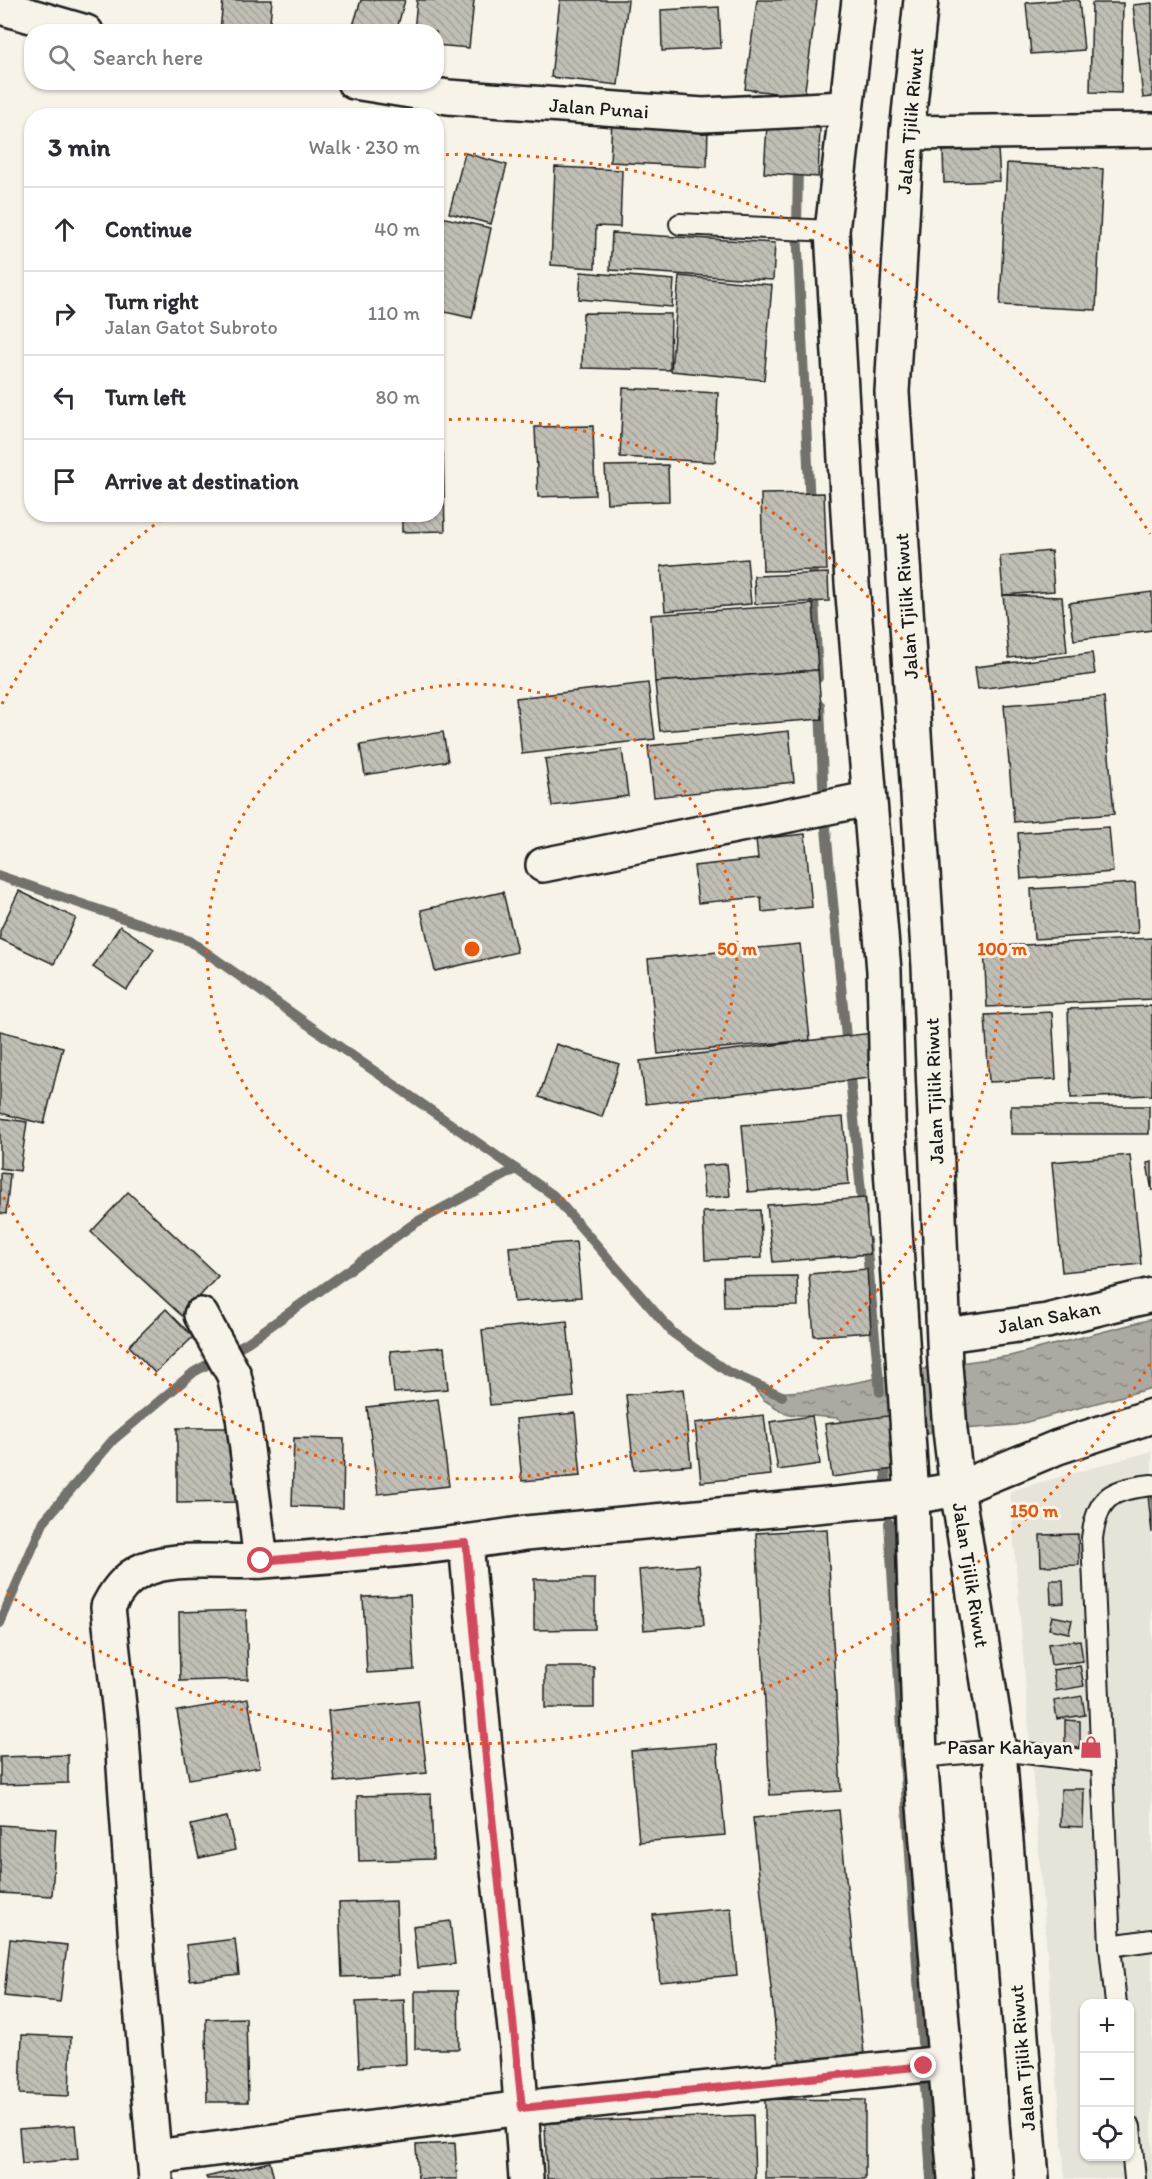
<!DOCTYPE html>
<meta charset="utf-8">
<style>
:root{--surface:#fff;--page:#f2f2f3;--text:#2b2b33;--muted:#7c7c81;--line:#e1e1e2}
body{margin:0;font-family:Itim,sans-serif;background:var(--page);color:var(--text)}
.controls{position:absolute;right:18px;bottom:18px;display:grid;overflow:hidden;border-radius:12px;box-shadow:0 2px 4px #0004}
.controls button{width:54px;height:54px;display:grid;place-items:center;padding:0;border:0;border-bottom:2px solid var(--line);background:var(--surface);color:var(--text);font:30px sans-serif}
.stop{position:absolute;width:18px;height:18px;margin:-14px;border:4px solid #d1495b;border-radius:50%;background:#fff}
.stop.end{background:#d1495b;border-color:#fff;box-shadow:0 2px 6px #0008}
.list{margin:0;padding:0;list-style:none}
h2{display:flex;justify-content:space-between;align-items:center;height:78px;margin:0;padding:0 24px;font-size:26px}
h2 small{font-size:20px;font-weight:400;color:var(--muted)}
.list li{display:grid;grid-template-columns:39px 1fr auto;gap:18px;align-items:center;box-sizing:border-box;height:84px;padding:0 24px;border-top:2px solid var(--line)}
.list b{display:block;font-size:22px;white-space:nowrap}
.list p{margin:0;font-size:20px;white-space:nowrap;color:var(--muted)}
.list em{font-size:20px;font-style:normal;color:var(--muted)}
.icon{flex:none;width:33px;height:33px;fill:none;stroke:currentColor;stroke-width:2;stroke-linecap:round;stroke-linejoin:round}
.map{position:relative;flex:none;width:1152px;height:2179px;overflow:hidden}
.search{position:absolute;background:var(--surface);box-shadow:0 2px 4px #0004;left:24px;top:24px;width:420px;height:66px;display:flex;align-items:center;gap:15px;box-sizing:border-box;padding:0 21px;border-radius:24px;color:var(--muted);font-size:22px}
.panel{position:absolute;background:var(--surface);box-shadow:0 2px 4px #0004;left:24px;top:108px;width:420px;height:414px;border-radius:24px}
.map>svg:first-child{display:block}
.built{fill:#e6e3d9;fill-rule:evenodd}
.water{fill:url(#water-ripples);stroke:#72716c;stroke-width:1.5}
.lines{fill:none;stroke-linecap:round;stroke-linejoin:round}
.stream{stroke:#72716c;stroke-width:10}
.building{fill:url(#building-back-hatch);stroke:#1c1c1c;stroke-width:1.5}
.service-casing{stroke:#1c1c1c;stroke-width:24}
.minor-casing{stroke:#1c1c1c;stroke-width:38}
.trunk-casing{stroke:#1c1c1c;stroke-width:38}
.service{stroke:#f7f3e8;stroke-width:20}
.minor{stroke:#f7f3e8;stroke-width:33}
.trunk{stroke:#f7f3e8;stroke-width:33}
.route{stroke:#d1495b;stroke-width:8}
.ring{fill:none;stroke:#e8590c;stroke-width:3;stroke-dasharray:3 6}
.labels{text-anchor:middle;stroke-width:6;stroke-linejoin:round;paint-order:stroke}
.street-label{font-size:20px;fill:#1c1c1c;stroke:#f7f3e8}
.poi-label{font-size:20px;fill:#1c1c1c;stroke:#f7f3e8;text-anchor:end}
.centre{fill:#e8590c;stroke:#f7f3e8;stroke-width:3}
.ring-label{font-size:18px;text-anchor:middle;font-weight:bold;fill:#e8590c;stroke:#f7f3e8;stroke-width:6;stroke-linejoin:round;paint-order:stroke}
</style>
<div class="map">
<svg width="1152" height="2179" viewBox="0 0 1152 2179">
<defs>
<pattern id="water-ripples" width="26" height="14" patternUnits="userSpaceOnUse" patternTransform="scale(1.5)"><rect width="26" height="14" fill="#aca9a2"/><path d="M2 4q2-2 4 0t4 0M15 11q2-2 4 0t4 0" fill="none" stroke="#8b8983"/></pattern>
<pattern id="building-back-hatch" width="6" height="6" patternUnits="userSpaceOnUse" patternTransform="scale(1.5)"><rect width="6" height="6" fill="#c0beb5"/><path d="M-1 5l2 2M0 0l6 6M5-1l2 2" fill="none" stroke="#a4a39b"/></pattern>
</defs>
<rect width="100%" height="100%" fill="#f7f3e8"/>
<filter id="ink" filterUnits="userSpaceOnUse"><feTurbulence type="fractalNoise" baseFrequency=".0167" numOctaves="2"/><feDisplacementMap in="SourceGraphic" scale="12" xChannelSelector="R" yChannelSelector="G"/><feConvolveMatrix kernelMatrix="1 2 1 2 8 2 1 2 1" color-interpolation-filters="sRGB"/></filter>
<g filter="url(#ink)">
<path class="built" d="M1152,1451V2179H1065L1010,1491ZM1084,2004H1130V2156H1084Z"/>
<polygon class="water" points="1152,1319 1152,1388 1016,1425 950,1430 909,1437 865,1442 838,1418 786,1414 764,1400 748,1381 774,1393 817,1390 945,1365 1010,1356"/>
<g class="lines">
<g class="stream">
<polyline points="798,163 797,229 810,507"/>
<polyline points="812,558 818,678"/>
<polyline points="820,705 824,808 847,1048"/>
<polyline points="0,876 190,941 344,1050 553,1195 673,1333 728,1372 782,1396"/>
<polyline points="849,1067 863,1213"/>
<polyline points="866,1240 880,1392"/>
<polyline points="885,1458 886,1480"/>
<polyline points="889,1523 922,2043"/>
<polyline points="0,1623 44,1521 113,1440 194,1372 248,1342 415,1223 516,1169"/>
<polyline points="925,2086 931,2179"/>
</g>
</g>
<g class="building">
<polygon points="223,0 272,0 269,32 220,31"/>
<polygon points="361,0 405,0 396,32 351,32"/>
<polygon points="417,0 474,0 469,48 436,45 436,32 414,32"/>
<polygon points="560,0 628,0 618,85 551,77"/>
<polygon points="757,0 817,0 804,97 745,89"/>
<polygon points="1062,0 1079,0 1084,50 1031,54 1026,3"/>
<polygon points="1092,3 1123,3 1121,93 1090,92"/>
<polygon points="1152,3 1152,97 1143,98 1133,5"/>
<polygon points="719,7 721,48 662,51 661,10"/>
<polygon points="612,120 708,125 707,167 610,162"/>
<polygon points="767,125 820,128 818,177 764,173"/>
<polygon points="998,149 1000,181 944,183 943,151"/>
<polygon points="465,153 507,165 491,224 449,213"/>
<polygon points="1007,163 1103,169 1096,310 1000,305"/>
<polygon points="555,167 622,170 620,227 596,226 595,268 551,265"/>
<polygon points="436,216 491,228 472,318 436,310"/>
<polygon points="612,233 775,243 773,280 610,270"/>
<polygon points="581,272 674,280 672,307 579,299"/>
<polygon points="679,276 772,285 764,380 671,371"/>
<polygon points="583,313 671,314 670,370 582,368"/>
<polygon points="623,388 718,393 715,462 620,457"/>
<polygon points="593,426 595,495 538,497 535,427"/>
<polygon points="436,452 443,452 445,531 402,532 402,514 436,514"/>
<polygon points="668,465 669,501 607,503 605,466"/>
<polygon points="824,493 827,570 763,571 761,494"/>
<polygon points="1051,551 1054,591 1003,595 1000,556"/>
<polygon points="747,559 751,604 665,611 661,566"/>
<polygon points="828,573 829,601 755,604 754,576"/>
<polygon points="1152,592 1152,630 1074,640 1069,603"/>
<polygon points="1003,595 1062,597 1067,652 1009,658"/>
<polygon points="813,604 818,670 655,682 651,615"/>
<polygon points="1092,653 1095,674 978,689 975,667"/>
<polygon points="818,670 822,719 660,731 655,682"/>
<polygon points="648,683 655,739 522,754 516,698"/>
<polygon points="1104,697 1114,814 1014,822 1004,705"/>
<polygon points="789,731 794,782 654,797 648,746"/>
<polygon points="443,732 448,761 365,775 360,745"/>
<polygon points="622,749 628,796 552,806 545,759"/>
<polygon points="1109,827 1113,872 1021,879 1018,833"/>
<polygon points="805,834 812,907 762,912 761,897 698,903 694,866 758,859 756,839"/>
<polygon points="1135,883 1138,933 1034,939 1031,889"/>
<polygon points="19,891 76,918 54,964 0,939 0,931"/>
<polygon points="503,892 517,952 435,971 421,910"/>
<polygon points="120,926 154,949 127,990 93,967"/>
<polygon points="1152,938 1152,999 987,1007 984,947"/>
<polygon points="800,944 810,1040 658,1054 648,959"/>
<polygon points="1152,1006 1152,1095 1071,1098 1068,1009"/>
<polygon points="1052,1012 1056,1079 989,1082 985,1015"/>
<polygon points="0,1031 63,1047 44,1124 0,1113"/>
<polygon points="872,1033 878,1077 646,1104 640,1061"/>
<polygon points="556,1044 619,1064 602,1117 539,1097"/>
<rect x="1011" y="1106" width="138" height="28"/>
<polygon points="843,1117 849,1184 748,1192 742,1125"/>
<polygon points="0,1118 27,1122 20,1171 0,1168"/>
<polygon points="1130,1155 1141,1264 1062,1272 1052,1162"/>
<polygon points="1152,1162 1152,1191 1147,1163"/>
<polygon points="727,1164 730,1196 704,1198 702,1166"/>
<polygon points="0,1173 10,1174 6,1214 0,1213"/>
<polygon points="128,1192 218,1276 182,1316 91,1232"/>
<polygon points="865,1198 870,1254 773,1262 767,1205"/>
<polygon points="760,1210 762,1258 705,1260 703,1212"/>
<polygon points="576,1242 581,1297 514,1302 509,1247"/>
<polygon points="867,1269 871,1332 814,1336 809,1274"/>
<polygon points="797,1276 798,1306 724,1307 723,1277"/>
<polygon points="166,1309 193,1337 155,1373 129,1346"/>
<polygon points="567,1321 574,1397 490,1405 482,1330"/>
<polygon points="444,1347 448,1389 394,1393 390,1351"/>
<polygon points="683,1389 691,1465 634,1470 626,1395"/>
<polygon points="438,1399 449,1486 378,1494 367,1407"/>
<polygon points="575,1413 581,1476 522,1481 516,1419"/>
<polygon points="764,1415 771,1475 701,1482 695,1423"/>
<polygon points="895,1415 902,1468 832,1477 825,1424"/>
<polygon points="812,1416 820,1464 778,1470 770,1422"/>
<polygon points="177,1428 241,1428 242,1502 177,1503"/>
<polygon points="294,1438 344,1439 343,1508 292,1506"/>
<polygon points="1152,1494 1152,1533 1148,1495"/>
<polygon points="827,1529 841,1791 770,1795 756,1533"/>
<polygon points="1078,1534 1079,1565 1041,1566 1040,1535"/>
<polygon points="699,1565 704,1625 644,1630 639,1570"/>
<polygon points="534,1579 595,1579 595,1629 534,1630"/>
<polygon points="1050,1580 1063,1580 1064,1603 1051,1604"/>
<polygon points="410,1595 414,1670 367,1673 363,1597"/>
<polygon points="246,1610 248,1679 180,1681 179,1612"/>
<polygon points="1052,1616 1072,1620 1069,1633 1049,1629"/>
<polygon points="1080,1640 1083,1661 1051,1665 1048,1644"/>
<polygon points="1080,1666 1084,1686 1056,1691 1053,1670"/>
<rect x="545" y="1667" width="49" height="41"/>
<polygon points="1082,1696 1085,1715 1057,1719 1054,1701"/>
<polygon points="248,1699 260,1767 189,1779 177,1711"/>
<polygon points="418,1701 427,1773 335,1782 328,1711"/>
<polygon points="1065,1720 1080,1721 1080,1757 1065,1757"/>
<polygon points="717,1744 725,1835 639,1842 631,1751"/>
<polygon points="68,1755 68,1783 0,1785 0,1757"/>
<polygon points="1061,1789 1084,1789 1083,1827 1060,1826"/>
<polygon points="431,1794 433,1859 359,1861 357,1796"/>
<polygon points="839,1810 864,2054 779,2063 753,1818"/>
<polygon points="227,1817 235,1850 199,1858 191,1825"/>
<polygon points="0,1825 56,1829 52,1896 0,1893"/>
<polygon points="396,1901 399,1975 342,1977 339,1903"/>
<polygon points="731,1908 737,1975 660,1982 653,1915"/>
<polygon points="450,1921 455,1964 417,1968 413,1926"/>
<polygon points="10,1939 67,1945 60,2002 4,1996"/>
<polygon points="235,1939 239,1974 190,1980 186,1945"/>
<polygon points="415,1991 458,1991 459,2049 415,2049"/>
<polygon points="404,2000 406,2064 359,2067 356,2002"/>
<polygon points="246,2018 248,2102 207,2102 206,2019"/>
<polygon points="22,2035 71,2037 69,2096 20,2094"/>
<polygon points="765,2099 865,2100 865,2179 765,2179"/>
<polygon points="753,2115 755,2179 547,2179 545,2123"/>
<polygon points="75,2125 78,2159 22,2164 19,2129"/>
<polygon points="455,2143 457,2179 418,2179 416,2145"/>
<polygon points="270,2162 274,2179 207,2179 206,2177"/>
</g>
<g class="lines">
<g class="service-casing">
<g id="service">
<polyline points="680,224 832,231"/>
<polyline points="920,1757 999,1750 1101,1762"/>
<path d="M1110,1946L1092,1538C1098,1495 1111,1490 1152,1485"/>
<polyline points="1116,2004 1110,1946 1152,1940"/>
<polyline points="1130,2127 1135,2179"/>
</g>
</g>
<g class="minor-casing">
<g id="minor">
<polyline points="0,7 86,32"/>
<polyline points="354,82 448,97 703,115 845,108"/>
<polyline points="907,133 1152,130"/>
<polyline points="543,865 868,799"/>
<polyline points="201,1315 234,1375 243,1417 261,1561"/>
<polyline points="945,1335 1047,1321 1152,1295"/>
<polyline points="466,1543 486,1758 517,2048 526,2179"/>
<polyline points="155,2157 522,2108 944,2063"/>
<path d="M156,2179L138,1972L121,1723L108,1607C118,1587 131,1572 154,1566C183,1557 231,1563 263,1561C351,1555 439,1547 526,1533L912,1497L957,1489L1058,1447L1152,1416"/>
</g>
</g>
<g class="trunk-casing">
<g id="trunk">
<polyline points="859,0 832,231 852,583 884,971 888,1121 912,1497 920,1757 955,2179"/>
<polyline points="921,0 907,133 892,392 929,966 945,1365 950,1430 957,1489 999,1750 1032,2179"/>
</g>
</g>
<use href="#service" class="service"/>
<use href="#minor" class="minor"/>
<use href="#trunk" class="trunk"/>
</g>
</g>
<g class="lines" filter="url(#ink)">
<polyline class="route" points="261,1561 466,1543 486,1758 522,2108 924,2066"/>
</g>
<g class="ring">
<circle cx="472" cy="949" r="265"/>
<path d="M2 704A530 530 0 0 1 168 515M440 420A530 530 0 1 1 2 1194"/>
<path d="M1150 1364A795 795 0 0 1 5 1592M437 155A795 795 0 0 1 1150 534"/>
</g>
<defs>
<g id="shop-bare" transform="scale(1.8)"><path d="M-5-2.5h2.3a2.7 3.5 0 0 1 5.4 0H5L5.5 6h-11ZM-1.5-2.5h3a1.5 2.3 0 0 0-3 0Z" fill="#d1495b" stroke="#f7f3e8" stroke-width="2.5" paint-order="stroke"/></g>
</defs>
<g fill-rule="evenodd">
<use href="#shop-bare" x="1091" y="1747"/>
</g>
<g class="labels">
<g class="street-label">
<text transform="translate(599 108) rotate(4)" y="7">Jalan Punai</text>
<text transform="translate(910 121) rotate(-85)" y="7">Jalan Tjilik Riwut</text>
<text transform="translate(906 606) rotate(-94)" y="7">Jalan Tjilik Riwut</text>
<text transform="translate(934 1091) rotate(-92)" y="7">Jalan Tjilik Riwut</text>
<text transform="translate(1049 1317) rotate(-11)" y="7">Jalan Sakan</text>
<text transform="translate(971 1575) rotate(81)" y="7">Jalan Tjilik Riwut</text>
<text transform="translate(1022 2058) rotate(-95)" y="7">Jalan Tjilik Riwut</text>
</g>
<g class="poi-label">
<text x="1073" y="1754">Pasar Kahayan</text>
</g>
</g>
<circle cx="472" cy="949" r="9" class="centre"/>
<g class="ring-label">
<text x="737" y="955">50 m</text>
<text x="1002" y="955">100 m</text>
<text x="1034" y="1517">150 m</text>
</g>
</svg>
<div class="controls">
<button>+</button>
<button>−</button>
<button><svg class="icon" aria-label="locate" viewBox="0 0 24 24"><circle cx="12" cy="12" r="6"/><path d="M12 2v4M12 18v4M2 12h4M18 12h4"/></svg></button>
</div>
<div class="stop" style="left:261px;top:1561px"></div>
<div class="stop end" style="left:924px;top:2066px"></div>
<div class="search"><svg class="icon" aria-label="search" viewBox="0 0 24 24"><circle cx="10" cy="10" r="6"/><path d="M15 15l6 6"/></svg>Search here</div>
<section class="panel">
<h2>3 min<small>Walk · 230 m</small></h2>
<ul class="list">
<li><svg class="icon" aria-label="ahead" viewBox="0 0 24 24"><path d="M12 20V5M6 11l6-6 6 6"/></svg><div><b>Continue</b></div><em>40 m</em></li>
<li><svg class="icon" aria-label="right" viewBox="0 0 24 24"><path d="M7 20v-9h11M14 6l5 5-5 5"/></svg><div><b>Turn right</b><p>Jalan Gatot Subroto</p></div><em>110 m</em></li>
<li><svg class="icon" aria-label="left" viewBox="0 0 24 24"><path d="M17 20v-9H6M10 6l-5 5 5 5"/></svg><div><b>Turn left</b></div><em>80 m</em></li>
<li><svg class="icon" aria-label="arrive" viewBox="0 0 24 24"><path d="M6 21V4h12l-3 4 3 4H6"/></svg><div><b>Arrive at destination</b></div></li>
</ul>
</section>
</div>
